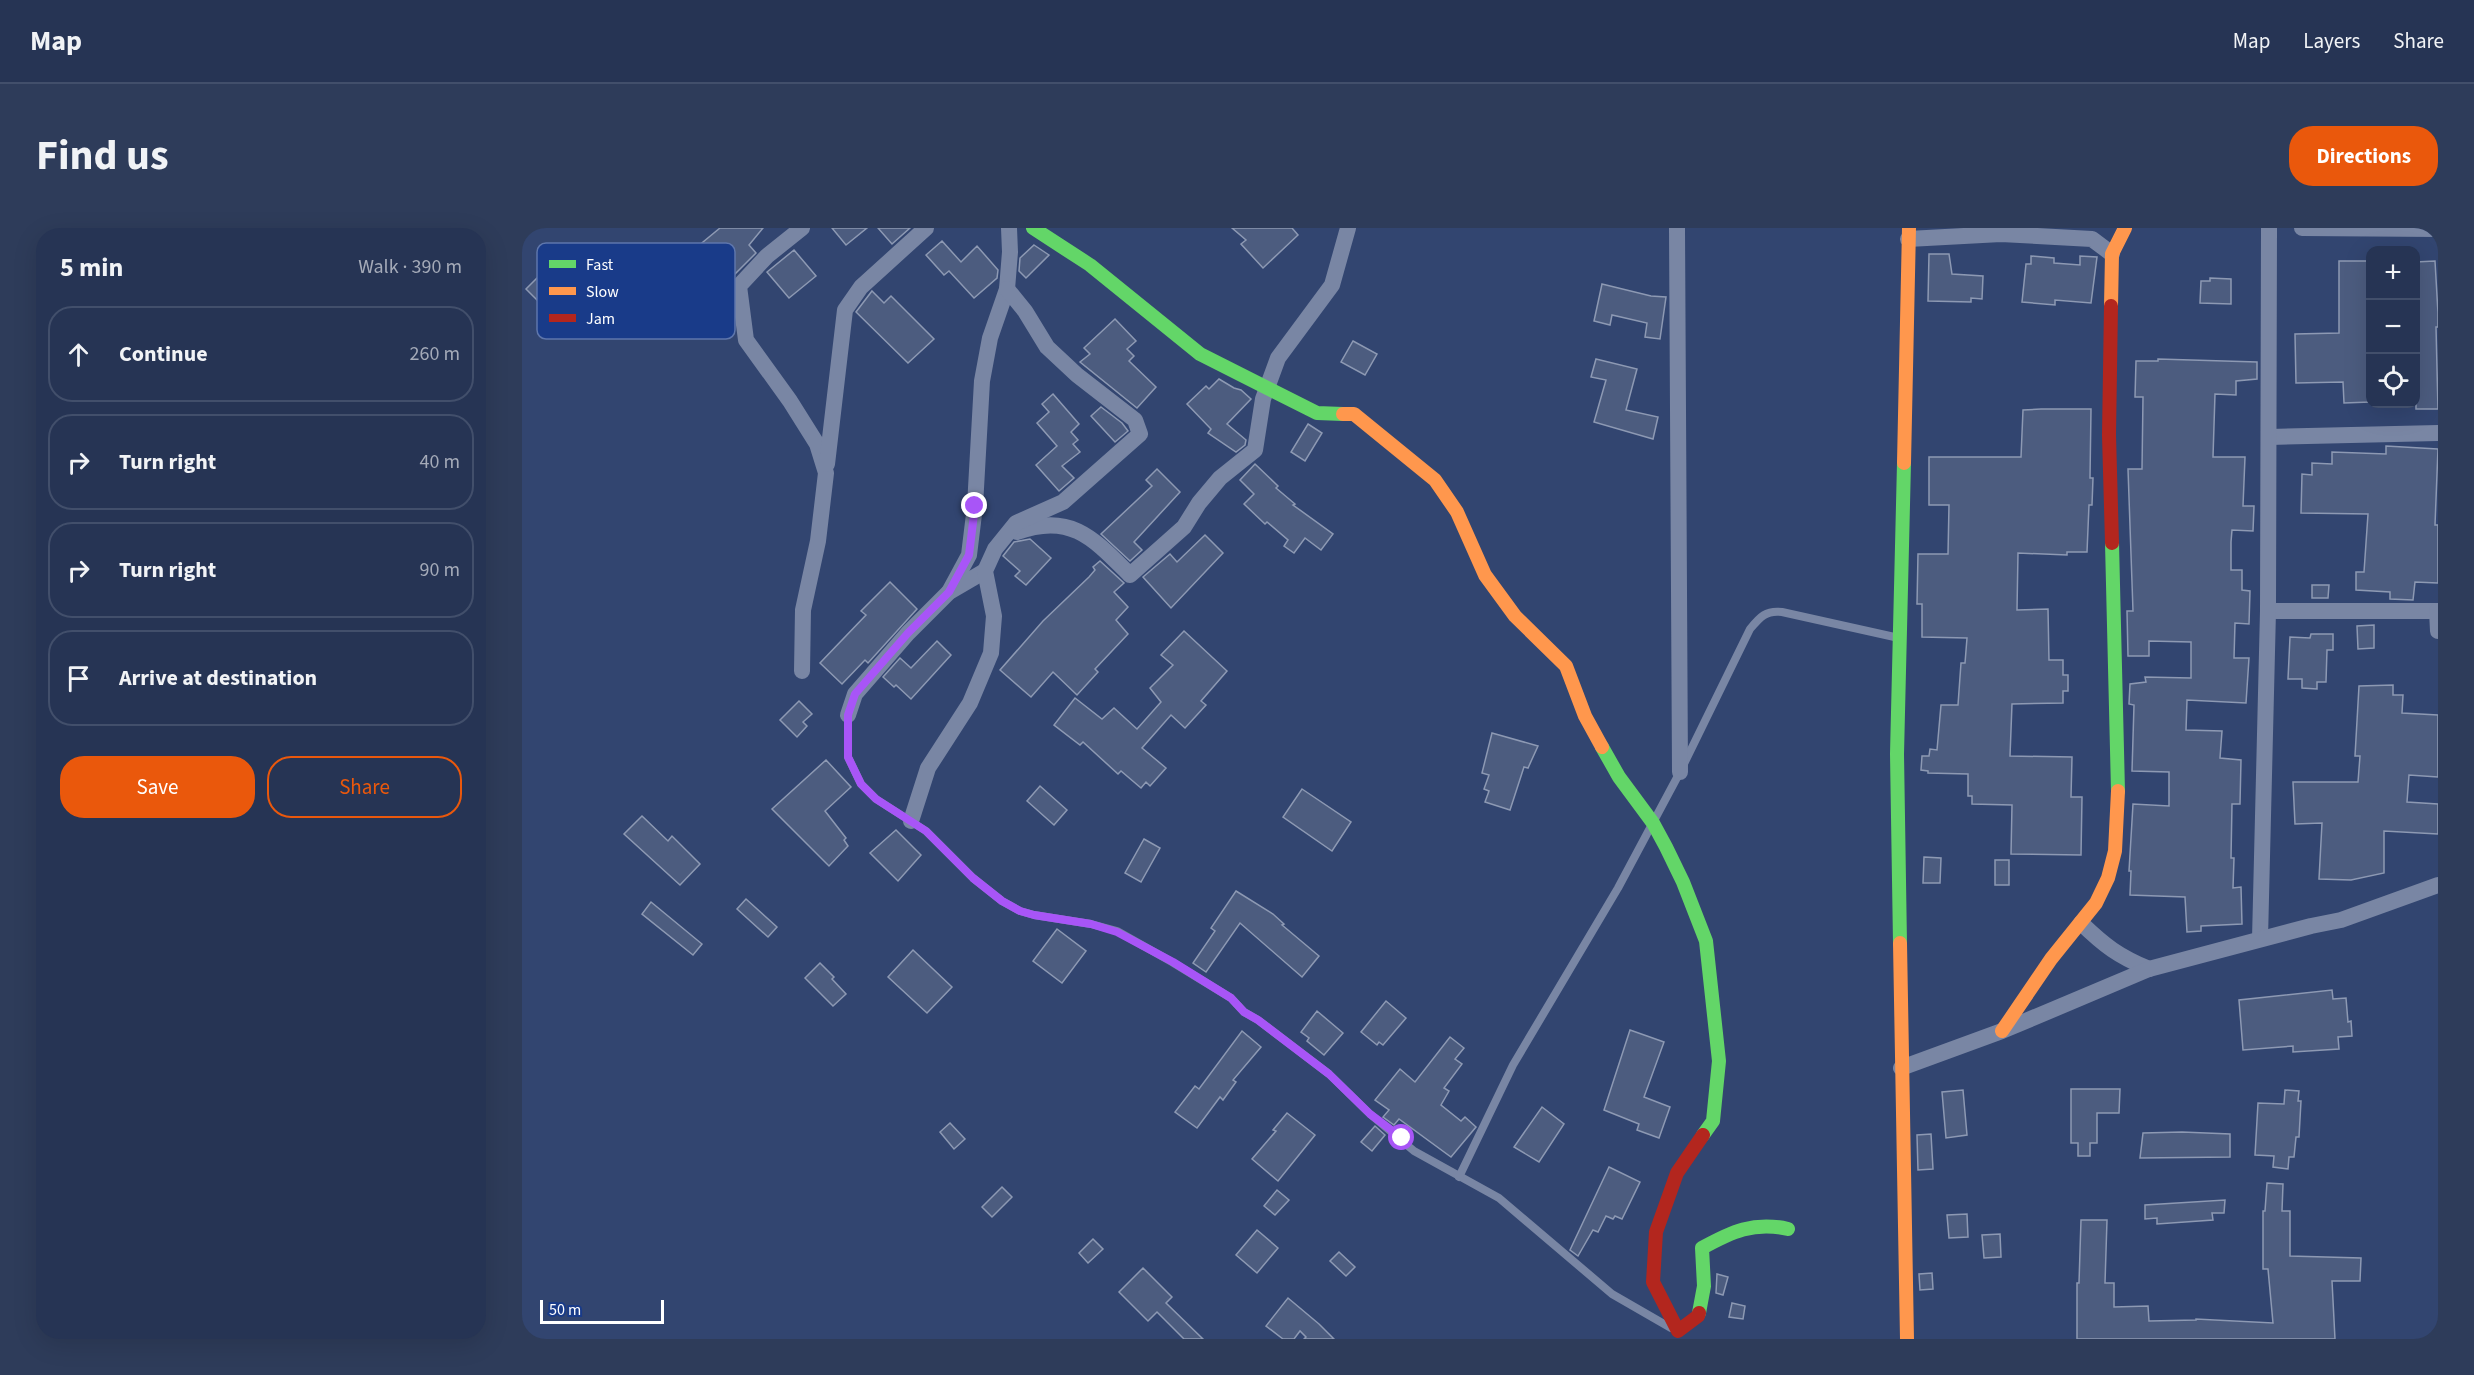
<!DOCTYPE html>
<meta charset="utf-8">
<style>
:root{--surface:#263454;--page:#2e3c5a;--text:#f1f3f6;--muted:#a4aab8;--line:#424f6b;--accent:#ea580c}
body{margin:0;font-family:"Source Sans 3",sans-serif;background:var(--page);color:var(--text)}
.controls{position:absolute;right:18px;top:18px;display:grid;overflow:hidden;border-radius:12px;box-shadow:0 6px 24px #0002}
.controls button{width:54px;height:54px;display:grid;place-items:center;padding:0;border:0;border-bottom:2px solid var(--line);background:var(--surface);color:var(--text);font:30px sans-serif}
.scale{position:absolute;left:18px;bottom:15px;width:124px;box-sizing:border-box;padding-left:6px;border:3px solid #fff;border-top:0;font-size:16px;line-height:21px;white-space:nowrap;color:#fff;-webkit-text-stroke:4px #193b89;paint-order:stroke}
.stop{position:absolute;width:18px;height:18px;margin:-14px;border:4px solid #a855f7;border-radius:50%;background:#fff}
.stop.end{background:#a855f7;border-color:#fff;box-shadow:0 2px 6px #0008}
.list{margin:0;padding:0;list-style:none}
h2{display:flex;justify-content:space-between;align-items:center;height:78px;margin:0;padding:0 24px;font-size:26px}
h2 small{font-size:20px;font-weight:400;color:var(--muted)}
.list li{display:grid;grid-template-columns:39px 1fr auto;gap:18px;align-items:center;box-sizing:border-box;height:96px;margin:0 12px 12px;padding:0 12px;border:2px solid var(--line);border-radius:24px}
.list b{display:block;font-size:22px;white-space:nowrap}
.list em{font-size:20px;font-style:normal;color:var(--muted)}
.actions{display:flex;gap:12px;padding:18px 24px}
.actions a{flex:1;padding:14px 0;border:2px solid var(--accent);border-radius:24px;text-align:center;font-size:21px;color:var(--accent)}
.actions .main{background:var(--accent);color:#fff}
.icon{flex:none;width:33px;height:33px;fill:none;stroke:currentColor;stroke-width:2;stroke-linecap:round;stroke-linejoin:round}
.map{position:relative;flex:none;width:1916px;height:1111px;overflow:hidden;border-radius:24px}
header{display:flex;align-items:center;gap:36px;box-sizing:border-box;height:84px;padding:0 30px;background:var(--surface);border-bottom:2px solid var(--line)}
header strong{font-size:28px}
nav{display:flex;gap:33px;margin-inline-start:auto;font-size:21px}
.intro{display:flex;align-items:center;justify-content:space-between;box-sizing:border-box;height:144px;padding:0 36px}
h1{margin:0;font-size:42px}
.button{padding:15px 27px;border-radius:24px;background:var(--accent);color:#fff;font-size:21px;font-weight:700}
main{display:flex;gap:36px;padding:0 36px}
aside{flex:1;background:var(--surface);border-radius:24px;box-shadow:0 6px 24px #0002}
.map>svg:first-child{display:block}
.building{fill:#4c5c7f;stroke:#8d99b3;stroke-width:1.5}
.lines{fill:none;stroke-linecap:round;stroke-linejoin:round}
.lane{stroke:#7986a4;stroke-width:8}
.street{stroke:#7986a4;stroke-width:16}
.fast{stroke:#63d668;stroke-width:14}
.slow{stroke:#ff974d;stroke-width:14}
.jam{stroke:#b3261e;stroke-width:14}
.route{stroke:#a855f7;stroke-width:8}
.key{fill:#193b89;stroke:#5e76ac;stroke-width:1.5}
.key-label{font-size:16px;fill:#fff}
</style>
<header>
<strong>Map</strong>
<nav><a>Map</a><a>Layers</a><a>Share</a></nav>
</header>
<div class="intro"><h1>Find us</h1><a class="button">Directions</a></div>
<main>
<aside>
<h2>5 min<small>Walk · 390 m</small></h2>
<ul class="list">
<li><svg class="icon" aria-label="ahead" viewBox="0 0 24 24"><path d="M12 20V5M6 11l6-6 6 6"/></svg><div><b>Continue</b></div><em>260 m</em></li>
<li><svg class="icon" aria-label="right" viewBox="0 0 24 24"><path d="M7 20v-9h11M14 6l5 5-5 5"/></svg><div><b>Turn right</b></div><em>40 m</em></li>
<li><svg class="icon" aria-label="right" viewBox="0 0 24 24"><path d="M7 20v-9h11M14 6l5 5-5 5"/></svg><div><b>Turn right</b></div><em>90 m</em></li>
<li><svg class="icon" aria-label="arrive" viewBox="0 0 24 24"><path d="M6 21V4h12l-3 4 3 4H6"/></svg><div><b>Arrive at destination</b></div></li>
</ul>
<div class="actions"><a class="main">Save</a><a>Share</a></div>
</aside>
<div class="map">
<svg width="1916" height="1111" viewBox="0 0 1916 1111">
<rect width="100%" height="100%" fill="#324570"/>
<g class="building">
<polygon points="198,0 241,0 227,17 234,25 210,49 175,19"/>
<polygon points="310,0 345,0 324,17"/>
<polygon points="356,0 388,0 370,16"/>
<polygon points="710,0 770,0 776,7 741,40 719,16 724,12"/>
<polygon points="420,13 439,34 455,18 476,42 475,50 452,70 427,43 422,47 404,27"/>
<polygon points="512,17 527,27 504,50 497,43 498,30"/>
<polygon points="272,22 294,48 267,70 245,44"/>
<polygon points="1407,26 1427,26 1430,46 1461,48 1460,71 1449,70 1449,74 1406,73"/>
<polygon points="1509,28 1532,30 1532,35 1558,37 1558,28 1575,29 1569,75 1533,72 1533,77 1500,74 1504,36 1509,36"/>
<polygon points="1817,33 1848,33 1848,125 1846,125 1848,174 1822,175 1821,154 1774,155 1773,106 1817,105"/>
<polygon points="1913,33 1916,85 1916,99 1914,99 1916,181 1894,181 1893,34"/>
<polygon points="27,38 52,63 36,79 27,70 20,77 4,61"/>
<polygon points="1688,50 1709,51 1709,76 1678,75 1679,53 1688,53"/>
<polygon points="1080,56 1129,68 1144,69 1138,111 1123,109 1125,95 1090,87 1088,97 1072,93"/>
<polygon points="350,63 362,75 369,68 412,111 386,135 334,84"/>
<polygon points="593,91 614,113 605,121 612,128 607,133 634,159 615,180 558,134 568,126 562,120"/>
<polygon points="831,113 855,126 843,147 819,134"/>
<polygon points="1074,131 1115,141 1104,182 1136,189 1131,211 1072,194 1084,152 1069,149"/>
<polygon points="1636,131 1735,134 1735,151 1714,153 1714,167 1693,166 1691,229 1723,229 1721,278 1732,278 1731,303 1710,302 1709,314 1709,342 1720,342 1720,362 1728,363 1727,396 1713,395 1712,430 1727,430 1724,475 1665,472 1664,502 1700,503 1698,530 1719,532 1718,576 1710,576 1709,630 1712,630 1711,660 1719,659 1720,696 1679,698 1679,703 1665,704 1663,669 1608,667 1609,643 1607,643 1611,576 1647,578 1647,544 1610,543 1612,477 1607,476 1608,456 1624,454 1623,449 1669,450 1669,414 1627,413 1627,428 1606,428 1605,383 1611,383 1606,241 1620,241 1621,169 1613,169 1614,133 1636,133"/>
<polygon points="697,151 712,160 719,162 729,171 705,196 724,212 723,217 714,224 686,205 689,201 665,176 684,158 687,161"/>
<polygon points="531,166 557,196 549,204 556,212 551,216 558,224 540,238 552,250 537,263 514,237 535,218 515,195 527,184 520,176"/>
<polygon points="579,179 600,195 606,203 593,214 569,188"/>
<polygon points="1519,181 1569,181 1568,250 1571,250 1570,277 1567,277 1565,324 1545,324 1545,327 1496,325 1495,382 1526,381 1527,432 1541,432 1541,447 1546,447 1546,463 1541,463 1541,475 1490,476 1488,528 1550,529 1549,569 1560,569 1559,627 1489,626 1490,577 1450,576 1450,568 1446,568 1446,546 1406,545 1406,543 1399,542 1400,528 1407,528 1408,521 1415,522 1419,477 1436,477 1439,435 1443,435 1445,410 1400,409 1400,376 1395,376 1396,326 1426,326 1427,277 1407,277 1407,229 1499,229 1501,182"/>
<polygon points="786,196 800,205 783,233 769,224"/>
<polygon points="1864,218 1916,221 1913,297 1916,297 1916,355 1893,354 1891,372 1868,371 1868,364 1834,362 1834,344 1842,344 1846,286 1779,285 1780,246 1790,247 1790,235 1810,236 1810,224 1864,226"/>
<polygon points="733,236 756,258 754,260 773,276 771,277 811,306 799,322 783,310 772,325 762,318 766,312 745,294 743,296 722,276 732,266 718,252"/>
<polygon points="635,241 658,264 612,314 620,322 608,333 579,306 630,258 624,252"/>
<polygon points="683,307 701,325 649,380 621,349 648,326 655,334"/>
<polygon points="508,311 529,330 504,357 493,348 498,343 481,328 492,314"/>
<polygon points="578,333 602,355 592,364 606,379 594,392 606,406 573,441 576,444 555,467 531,444 509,469 478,442 521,393 567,349 573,342 571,339"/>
<polygon points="368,354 395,381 346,435 343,432 320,456 298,435 344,387 339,383"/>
<polygon points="1790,357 1807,357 1806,370 1790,370"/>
<polygon points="1852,397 1852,420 1836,421 1835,398"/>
<polygon points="662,403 705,443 679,473 684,477 663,500 649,487 620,520 644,540 628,558 624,554 619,560 599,543 596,546 561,514 558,517 532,497 553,470 580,491 592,480 615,501 639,474 628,460 651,437 639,427"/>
<polygon points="1789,406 1811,406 1811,422 1805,422 1804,454 1795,454 1795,461 1780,460 1780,451 1766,451 1768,409 1788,410"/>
<polygon points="415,413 429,427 389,471 374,457 372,459 361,449 378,430 389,440"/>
<polygon points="1871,457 1871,467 1881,467 1880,485 1916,487 1916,549 1887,547 1885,574 1916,576 1916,606 1862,603 1862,645 1829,652 1797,651 1800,595 1773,596 1771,554 1836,554 1838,528 1833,528 1837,458"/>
<polygon points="277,473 290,486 281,494 285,498 275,509 258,492"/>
<polygon points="970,505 1016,518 1006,540 1002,539 1001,542 988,582 963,574 967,563 962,561 967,547 960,545"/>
<polygon points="304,532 329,559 303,583 324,610 322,612 326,618 307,638 250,581"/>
<polygon points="518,558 545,582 532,597 505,573"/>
<polygon points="780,561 829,594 810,623 761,589"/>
<polygon points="120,588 146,613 150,608 178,636 158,657 102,606"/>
<polygon points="374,602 399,627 376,653 348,625"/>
<polygon points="622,611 638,620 619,654 603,645"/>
<polygon points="1402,629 1419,630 1418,655 1401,655"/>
<rect x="1473" y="632" width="14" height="25"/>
<polygon points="714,663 751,686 762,696 760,697 797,728 780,749 718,695 684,744 671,735 693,703 689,700"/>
<polygon points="224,671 255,699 246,709 215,681"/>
<polygon points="129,674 180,716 171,727 120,686"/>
<polygon points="535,701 564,723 540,755 511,733"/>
<polygon points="391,722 430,759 405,785 366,749"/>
<polygon points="298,735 312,749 310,751 324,766 311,778 283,750"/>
<polygon points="1810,762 1811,771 1824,770 1826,794 1829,793 1830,808 1816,809 1817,821 1771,824 1771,818 1721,822 1717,772"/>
<polygon points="864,773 884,790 861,817 857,814 855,817 839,804"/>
<polygon points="795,783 821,805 802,827 785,813 787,810 779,804"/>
<polygon points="1108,802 1142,814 1122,869 1148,879 1137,910 1115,902 1117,896 1082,882"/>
<polygon points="720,803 739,819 711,852 714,854 701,872 698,869 675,900 653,884 673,858 677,861"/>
<polygon points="928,809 942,820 933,831 940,836 922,860 927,863 919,877 939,893 943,889 954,899 929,929 877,891 872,897 861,889 867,882 853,872 878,841 893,854"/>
<polygon points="1549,861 1598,861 1597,885 1575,885 1575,915 1568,915 1568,928 1556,928 1556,915 1549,915"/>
<polygon points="1441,862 1445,907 1424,910 1420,864"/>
<polygon points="1763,862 1777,863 1776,873 1779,873 1777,909 1774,909 1772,929 1767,929 1766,941 1751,939 1752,928 1733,927 1736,875 1762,876"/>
<polygon points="1020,879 1042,896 1017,934 992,919"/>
<polygon points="765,885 793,907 756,953 730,931 754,903 751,902"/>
<polygon points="428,895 443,911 432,921 418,904"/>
<polygon points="853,898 863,907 850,923 839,914"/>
<polygon points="1660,904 1708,906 1708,929 1618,930 1621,905"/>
<polygon points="1409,906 1411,941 1396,942 1395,907"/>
<polygon points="1087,939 1118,954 1100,991 1093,988 1091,991 1084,988 1076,1004 1071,1002 1056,1028 1048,1022"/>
<polygon points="1745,955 1761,956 1760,983 1768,983 1768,1028 1839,1030 1838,1053 1810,1053 1813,1111 1555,1111 1555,1055 1557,1055 1559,992 1585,992 1583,1055 1592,1055 1592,1079 1626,1078 1627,1093 1674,1092 1674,1091 1751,1095 1746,1041 1741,1041 1741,983 1743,983"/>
<polygon points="480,959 490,969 470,989 460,979"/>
<polygon points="755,962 767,972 753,987 742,978"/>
<polygon points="1703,972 1702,985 1690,985 1691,992 1635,996 1635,990 1623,991 1623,977"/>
<polygon points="1445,986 1446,1009 1427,1010 1425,987"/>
<polygon points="735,1002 756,1020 735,1045 714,1027"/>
<polygon points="1478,1006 1479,1029 1462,1030 1460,1007"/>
<polygon points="571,1011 581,1021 566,1035 557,1025"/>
<polygon points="817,1024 833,1039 824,1048 808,1033"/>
<polygon points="621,1040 650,1069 644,1075 681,1111 662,1111 635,1084 626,1093 597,1064"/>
<polygon points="1410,1045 1411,1061 1398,1062 1397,1046"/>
<polygon points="1195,1046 1206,1049 1201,1067 1194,1065"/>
<polygon points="766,1070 797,1096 812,1111 782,1111 784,1109 778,1103 772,1111 761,1111 744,1098"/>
<polygon points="1210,1075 1223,1078 1221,1091 1207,1089"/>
</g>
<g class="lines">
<g class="lane">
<polyline points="326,487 326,529 339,556 354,571 404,603 451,650 480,673 498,683 512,687 569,696 595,703 650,734 709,770 722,784 736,792 807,846 848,886 892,923 977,970 1090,1066 1149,1100"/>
<path d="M937,949L991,837L1096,660L1158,544L1228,401C1238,389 1244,382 1260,384L1377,410"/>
</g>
<g class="street">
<polyline points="280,0 245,28 217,58 224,112 268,173 295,216 304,245 296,313 281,382 280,443"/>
<polyline points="1155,0 1158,544"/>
<polyline points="1780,0 1916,1"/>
<polyline points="1386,11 1479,6 1570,11 1590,26"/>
<polyline points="1748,209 1916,205"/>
<polyline points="305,236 323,82 339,59 404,0"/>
<path d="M495,304C549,284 572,311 608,347L662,299L677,275L698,250L733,222L741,171L756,130L810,57L826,0"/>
<polyline points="427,364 447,327 453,278 460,153 468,110 485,61 488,24 487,0"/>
<polyline points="1746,383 1916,383"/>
<polyline points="1915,383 1916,403"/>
<polyline points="326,487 333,466 386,405 427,364 463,343"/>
<polyline points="389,593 406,540 448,475 469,425 472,388 463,343 473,321 494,295 541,274 618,206 613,192 555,147 525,119 503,83 485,61"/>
<path d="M1559,695C1583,718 1596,728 1627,741"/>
<polyline points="1738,711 1746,383 1747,0"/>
<polyline points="1379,840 1480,803 1627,741 1789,698 1819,692 1916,657"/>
</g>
<g class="fast">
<polyline points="511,0 568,37 678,126 795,185 821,186"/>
<polyline points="1590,315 1596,563"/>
<polyline points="1080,519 1097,549 1131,595 1144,619 1161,654 1184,713 1197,833 1191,893 1181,907"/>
<polyline points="1378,715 1375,526 1382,235"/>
<path d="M1177,1085L1182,1058L1180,1020C1209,1004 1232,993 1266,1001"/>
</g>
<g class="slow">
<polyline points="1589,78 1590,26 1603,0"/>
<polyline points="821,186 832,186 913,252 935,284 963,347 993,388 1044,438 1063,488 1080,519"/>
<polyline points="1382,235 1387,0"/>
<polyline points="1378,715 1385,1111"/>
<polyline points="1480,803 1529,731 1574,675 1586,650 1593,623 1596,563"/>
</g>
<g class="jam">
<polyline points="1589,78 1587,207 1590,315"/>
<polyline points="1177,1085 1176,1088 1156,1103 1131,1054 1134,1004 1155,945 1181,907"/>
</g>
</g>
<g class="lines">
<polyline class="route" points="453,278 447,327 427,364 386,405 333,466 326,487 326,529 339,556 354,571 404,603 451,650 480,673 498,683 512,687 569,696 595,704 651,734 709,770 722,784 736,792 807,846 848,886 880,910"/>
</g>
<rect x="15" y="15" width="198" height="96" rx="9" class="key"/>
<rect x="27" y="32" width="27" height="8" fill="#63d668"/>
<rect x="27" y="59" width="27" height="8" fill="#ff974d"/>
<rect x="27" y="86" width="27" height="8" fill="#b3261e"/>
<g class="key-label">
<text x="64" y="42">Fast</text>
<text x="64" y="69">Slow</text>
<text x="64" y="96">Jam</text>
</g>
</svg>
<div class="controls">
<button>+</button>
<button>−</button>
<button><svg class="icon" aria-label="locate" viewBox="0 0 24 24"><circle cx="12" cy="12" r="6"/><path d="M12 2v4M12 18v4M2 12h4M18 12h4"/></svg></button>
</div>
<div class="scale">50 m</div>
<div class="stop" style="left:880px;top:910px"></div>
<div class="stop end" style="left:453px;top:278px"></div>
</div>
</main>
